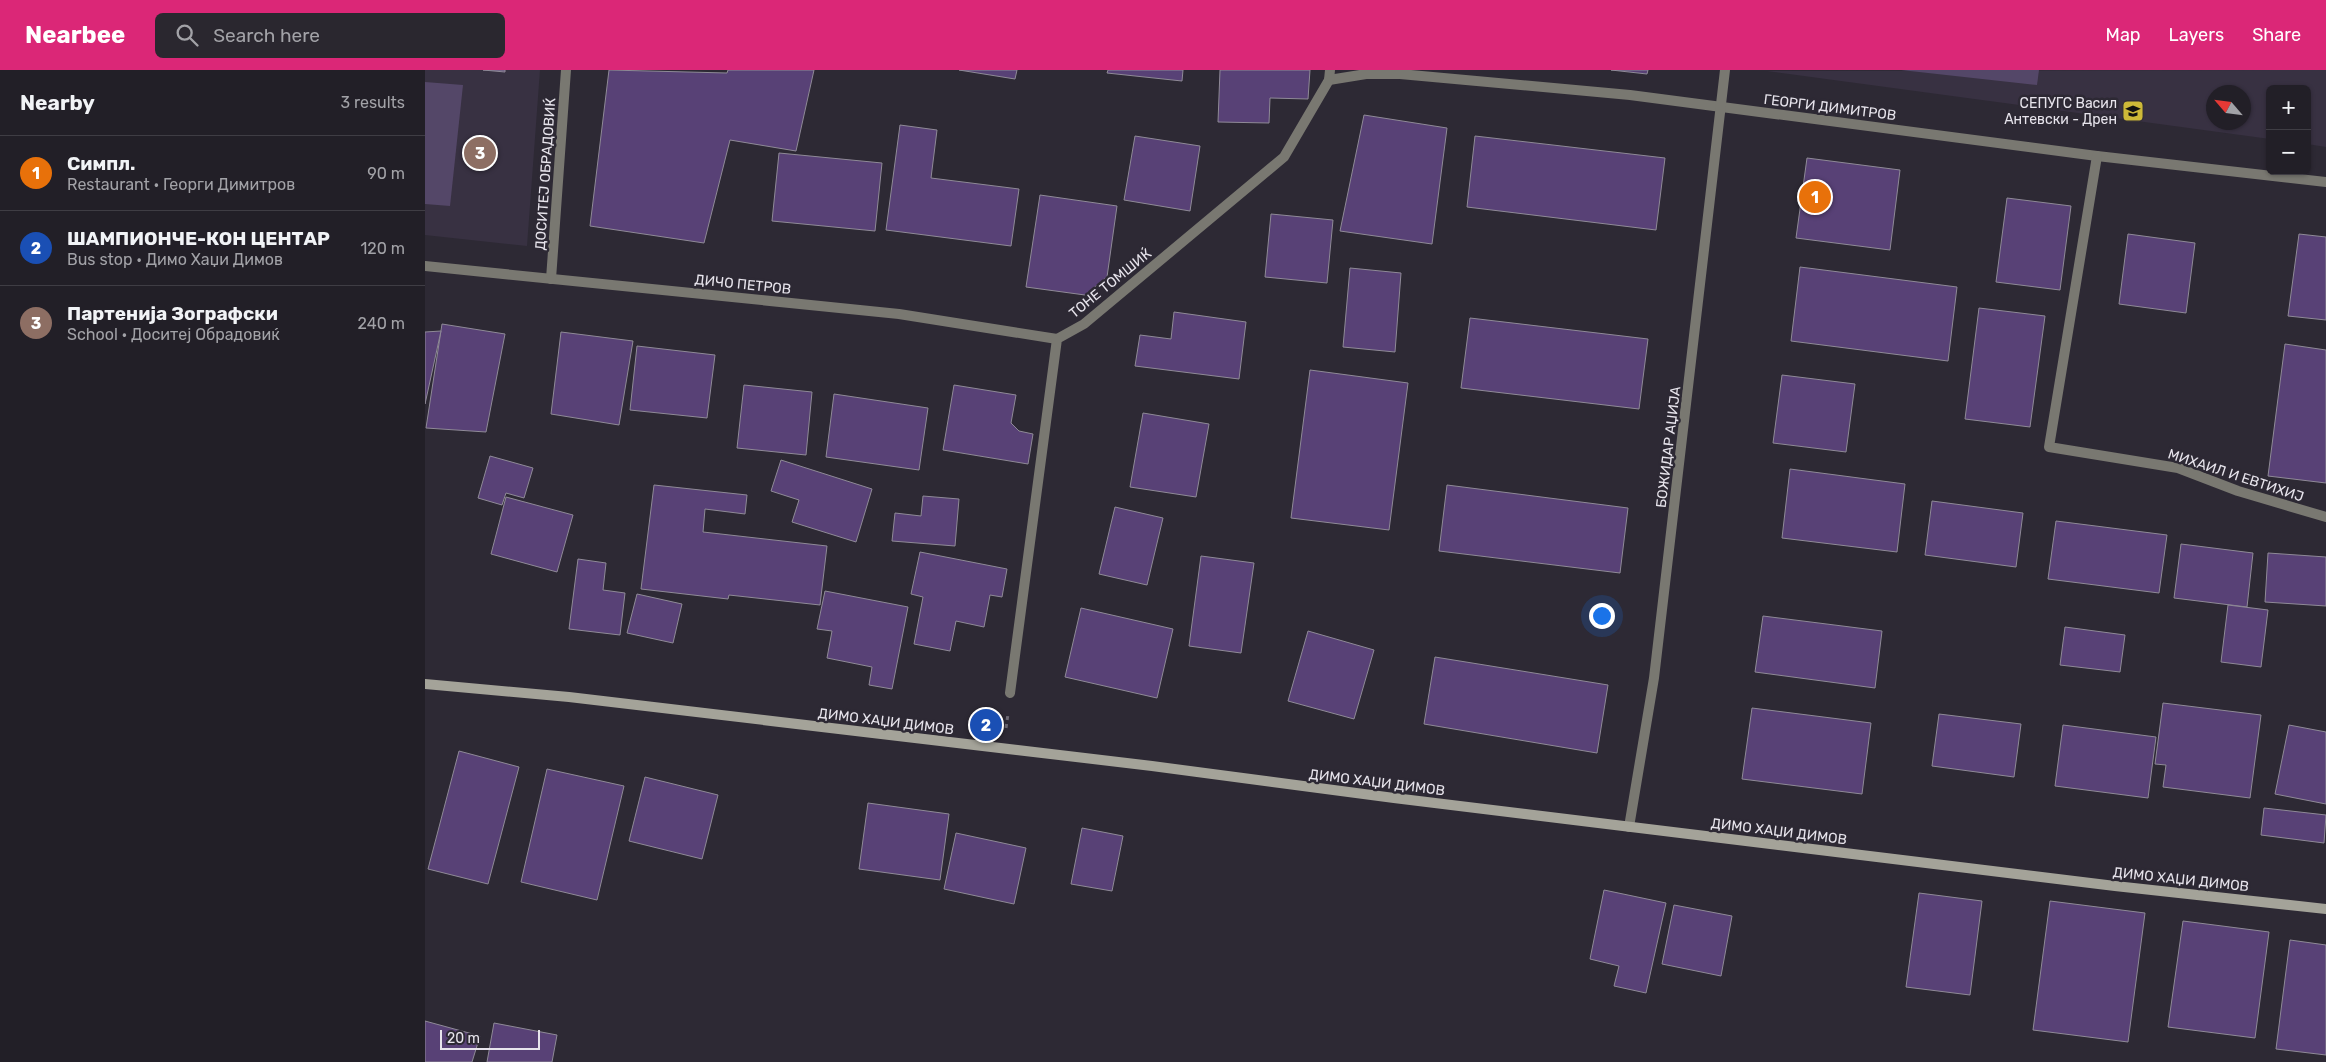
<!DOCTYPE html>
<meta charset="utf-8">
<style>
:root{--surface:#221f27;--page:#2a272f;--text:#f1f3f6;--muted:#a2a2a7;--line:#3f3d44;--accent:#db2777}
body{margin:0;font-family:Rubik,sans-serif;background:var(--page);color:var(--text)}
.controls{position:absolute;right:15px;top:15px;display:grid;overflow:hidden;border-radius:8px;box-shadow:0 1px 4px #0004}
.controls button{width:45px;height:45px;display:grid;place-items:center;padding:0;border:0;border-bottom:1px solid var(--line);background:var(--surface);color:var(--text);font:25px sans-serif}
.compass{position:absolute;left:1781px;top:15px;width:45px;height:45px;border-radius:50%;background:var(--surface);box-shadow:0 1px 4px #0004;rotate:298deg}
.scale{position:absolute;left:15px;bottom:12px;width:100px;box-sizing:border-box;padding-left:5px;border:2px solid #e7e4ec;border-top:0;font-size:14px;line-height:18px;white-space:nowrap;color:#e7e4ec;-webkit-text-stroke:4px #2d2934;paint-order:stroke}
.you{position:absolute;left:1176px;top:545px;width:18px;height:18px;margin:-12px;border:4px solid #fff;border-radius:50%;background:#1a73e8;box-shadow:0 0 0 8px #1a73e833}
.badge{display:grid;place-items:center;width:32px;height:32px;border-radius:50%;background:var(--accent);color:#fff;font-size:16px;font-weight:700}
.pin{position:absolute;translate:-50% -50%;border:2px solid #fff;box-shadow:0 1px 5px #0006}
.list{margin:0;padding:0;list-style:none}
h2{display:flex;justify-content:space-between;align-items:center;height:65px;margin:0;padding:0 20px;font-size:21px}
h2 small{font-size:16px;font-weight:400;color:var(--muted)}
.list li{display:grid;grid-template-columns:32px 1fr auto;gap:15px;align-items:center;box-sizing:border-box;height:75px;padding:0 20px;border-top:1px solid var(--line)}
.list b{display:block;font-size:19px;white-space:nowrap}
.list p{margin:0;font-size:16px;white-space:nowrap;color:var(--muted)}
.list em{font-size:16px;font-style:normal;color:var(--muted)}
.icon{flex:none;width:28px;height:28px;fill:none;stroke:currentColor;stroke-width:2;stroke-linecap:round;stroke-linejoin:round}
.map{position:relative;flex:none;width:1901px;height:992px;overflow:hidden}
header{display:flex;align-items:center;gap:30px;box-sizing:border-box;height:70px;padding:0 25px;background:var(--accent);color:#fff}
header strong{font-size:24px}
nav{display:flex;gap:28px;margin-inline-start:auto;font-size:18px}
.search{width:350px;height:45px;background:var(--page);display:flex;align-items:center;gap:12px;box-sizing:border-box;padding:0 18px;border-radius:8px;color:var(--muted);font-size:19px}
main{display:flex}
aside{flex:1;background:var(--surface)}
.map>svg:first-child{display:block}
.built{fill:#383142;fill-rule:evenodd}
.green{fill:#544768}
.building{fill:#584176;stroke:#8f8a97}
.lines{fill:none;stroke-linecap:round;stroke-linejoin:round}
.path{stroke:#6f6b75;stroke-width:3;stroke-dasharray:4 4;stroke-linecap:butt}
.street{stroke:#797871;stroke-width:10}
.secondary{stroke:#a4a399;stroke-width:10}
.labels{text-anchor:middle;stroke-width:5;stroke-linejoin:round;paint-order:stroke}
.poi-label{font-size:14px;fill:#e7e4ec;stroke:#2d2934;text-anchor:end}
.street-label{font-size:14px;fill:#e7e4ec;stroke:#2d2934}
</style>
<header>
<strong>Nearbee</strong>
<div class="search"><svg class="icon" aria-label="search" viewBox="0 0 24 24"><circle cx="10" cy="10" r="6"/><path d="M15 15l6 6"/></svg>Search here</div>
<nav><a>Map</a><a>Layers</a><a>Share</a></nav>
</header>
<main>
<aside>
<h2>Nearby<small>3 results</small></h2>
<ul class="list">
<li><span class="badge" style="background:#e8710a">1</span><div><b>Симпл.</b><p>Restaurant · Георги Димитров</p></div><em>90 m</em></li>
<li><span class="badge" style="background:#1a4fb4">2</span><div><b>ШАМПИОНЧЕ-КОН ЦЕНТАР</b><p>Bus stop · Димо Хаџи Димов</p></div><em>120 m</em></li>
<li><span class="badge" style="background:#8d6e63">3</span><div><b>Партенија Зографски</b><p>School · Доситеј Обрадовиќ</p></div><em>240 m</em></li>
</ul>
</aside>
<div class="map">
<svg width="1901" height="992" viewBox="0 0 1901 992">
<rect width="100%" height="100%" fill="#2d2934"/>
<g class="built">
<polygon points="0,0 115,0 102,176 0,165"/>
<path d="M1901,0V77L1882,74V19H1845V69L1342,1ZM1788,22H1818V52H1788Z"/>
</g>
<g class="green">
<polygon points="1476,0 1614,0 1612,15"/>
<polygon points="0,12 38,15 25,136 0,134"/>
</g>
<g class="building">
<polygon points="58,0 80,0 80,2"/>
<polygon points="184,0 302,3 303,0 389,0 371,81 305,70 279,173 165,156"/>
<polygon points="534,0 592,0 590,9"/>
<polygon points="683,0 758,0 757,11 682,3"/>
<polygon points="795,0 885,0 883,29 845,28 844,53 793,52"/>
<polygon points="1186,0 1223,0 1222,4"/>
<polygon points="939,45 1022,58 1007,174 915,161"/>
<polygon points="475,55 512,60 506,108 594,119 586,176 461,160"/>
<polygon points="710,66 775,76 765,141 699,130"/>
<polygon points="1050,66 1240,88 1231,160 1042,137"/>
<polygon points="354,83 457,93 450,161 347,151"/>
<polygon points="1382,88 1475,100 1465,180 1371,168"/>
<polygon points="615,125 692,136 682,207 660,225 601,217"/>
<polygon points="1582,128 1646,136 1635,220 1571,212"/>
<polygon points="846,144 908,150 902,213 840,207"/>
<polygon points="1703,164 1770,173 1761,243 1694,234"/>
<polygon points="1874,164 1901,167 1901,250 1863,246"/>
<polygon points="1375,197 1532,217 1523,291 1366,271"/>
<polygon points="925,198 976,203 970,282 918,277"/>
<polygon points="1554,238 1620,246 1605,357 1540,349"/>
<polygon points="749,242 821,252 814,309 710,296 715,265 746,269"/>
<polygon points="1045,248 1223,269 1214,339 1036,318"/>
<polygon points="17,254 80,264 61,362 1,358"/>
<polygon points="16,261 0,334 0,262"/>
<polygon points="136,262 208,271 194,355 126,344"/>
<polygon points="1860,274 1901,280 1901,413 1843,406"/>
<polygon points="212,276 290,285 282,348 205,340"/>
<polygon points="885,300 983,313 964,460 866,448"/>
<polygon points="1357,305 1430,314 1421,382 1348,373"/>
<polygon points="319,315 387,322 381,385 312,378"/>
<polygon points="529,315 591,325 586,353 594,361 608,364 603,394 518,380"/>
<polygon points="409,324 503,338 494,400 401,387"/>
<polygon points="718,343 784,354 771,427 705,417"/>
<polygon points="65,386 108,398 99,428 81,423 77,435 53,428"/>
<polygon points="356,390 447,419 431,472 367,452 374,430 346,421"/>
<polygon points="1365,399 1480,414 1472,482 1357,468"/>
<polygon points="229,415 322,425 320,444 280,439 278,462 402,476 395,535 304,525 303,529 216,519"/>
<polygon points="1022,415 1203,438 1195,503 1014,481"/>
<polygon points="498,426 534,429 530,476 467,471 470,443 496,446"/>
<polygon points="81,427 148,445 132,502 66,484"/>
<polygon points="1507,431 1598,443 1591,497 1500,485"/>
<polygon points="690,437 738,448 722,515 674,504"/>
<polygon points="1631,451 1742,465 1734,523 1623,509"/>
<polygon points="1756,474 1828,483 1822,537 1749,528"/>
<polygon points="495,482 582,499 577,527 565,525 559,557 531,551 525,581 489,574 498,527 486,524"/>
<polygon points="1843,483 1901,487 1901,536 1840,532"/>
<polygon points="776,486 829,493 816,583 764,576"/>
<polygon points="153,489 181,493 178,520 200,523 195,565 144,559"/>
<polygon points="400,521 483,537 467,619 444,615 447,597 402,588 407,561 392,559"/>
<polygon points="212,524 257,534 248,573 202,563"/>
<polygon points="1803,535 1843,540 1836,597 1796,592"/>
<polygon points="656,538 748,559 732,628 640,607"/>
<polygon points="1338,546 1457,561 1450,618 1330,602"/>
<polygon points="1640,557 1700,565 1695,602 1635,595"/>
<polygon points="883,561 949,580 929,649 863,631"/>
<polygon points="1010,587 1183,615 1172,683 999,654"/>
<polygon points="1738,633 1836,645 1825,728 1738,717 1741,695 1730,694"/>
<polygon points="1327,638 1446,653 1437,724 1317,709"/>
<polygon points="1514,644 1596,654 1589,707 1507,696"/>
<polygon points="1638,655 1731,667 1723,728 1630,716"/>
<polygon points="1864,655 1901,662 1901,734 1850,724"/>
<polygon points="34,681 94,697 63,814 3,799"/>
<polygon points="122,699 199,716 172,830 96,812"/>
<polygon points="220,707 293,725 277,789 204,771"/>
<polygon points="443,733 524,744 515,810 434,799"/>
<polygon points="1839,738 1901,745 1899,773 1836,765"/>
<polygon points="657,758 698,766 687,821 646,814"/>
<polygon points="531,763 601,778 589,834 519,819"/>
<polygon points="1179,820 1241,833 1221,923 1189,916 1194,896 1165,889"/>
<polygon points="1494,823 1557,831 1545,925 1481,917"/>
<polygon points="1625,831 1720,843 1703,972 1608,960"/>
<polygon points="1249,835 1307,846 1296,906 1237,894"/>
<polygon points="1758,851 1844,862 1830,968 1743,957"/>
<polygon points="1865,870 1901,875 1901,985 1851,979"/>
<polygon points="0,951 55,966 47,992 0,992"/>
<polygon points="69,953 132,965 127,992 62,992"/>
</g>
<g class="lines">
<polyline class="path" points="581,658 583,644"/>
<g class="street">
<polyline points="904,10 941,4 975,4 1205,25 1672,86 1901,112"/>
<polyline points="1672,86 1624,377 1753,398 1813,421 1901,447"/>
<polyline points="0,196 474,244 632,269"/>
<polyline points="126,209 141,0"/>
<polyline points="585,623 632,269 659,254 859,87 904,10 905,0"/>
<polyline points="1204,757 1229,608 1300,0"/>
</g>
<polyline class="secondary" points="0,614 144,627 727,696 969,728 1690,816 1901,839"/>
</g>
<defs>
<g id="school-square" transform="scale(1.125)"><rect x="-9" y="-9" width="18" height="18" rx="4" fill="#cdb938" stroke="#2d2934"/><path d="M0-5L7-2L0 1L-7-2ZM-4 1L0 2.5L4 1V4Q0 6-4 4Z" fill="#111"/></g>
</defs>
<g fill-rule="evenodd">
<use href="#school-square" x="1708" y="41"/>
</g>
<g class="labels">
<g class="poi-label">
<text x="1692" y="38">СЕПУГС Васил<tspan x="1692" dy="16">Антевски - Дрен</tspan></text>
</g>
<g class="street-label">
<text transform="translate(1405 37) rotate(7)" y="5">ГЕОРГИ ДИМИТРОВ</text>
<text transform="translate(120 104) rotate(-86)" y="5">ДОСИТЕЈ ОБРАДОВИЌ</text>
<text transform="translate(685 213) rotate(-39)" y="5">ТОНЕ ТОМШИЌ</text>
<text transform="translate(318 214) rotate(6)" y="5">ДИЧО ПЕТРОВ</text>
<text transform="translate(1243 377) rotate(-83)" y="5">БОЖИДАР АЏИЈА</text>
<text transform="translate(1811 405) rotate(18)" y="5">МИХАИЛ И ЕВТИХИЈ</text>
<text transform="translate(461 651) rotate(7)" y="5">ДИМО ХАЏИ ДИМОВ</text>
<text transform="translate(952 712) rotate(7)" y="5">ДИМО ХАЏИ ДИМОВ</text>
<text transform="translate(1354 761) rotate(7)" y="5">ДИМО ХАЏИ ДИМОВ</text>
<text transform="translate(1756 809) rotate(6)" y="5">ДИМО ХАЏИ ДИМОВ</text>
</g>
</g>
</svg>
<div class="controls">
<button>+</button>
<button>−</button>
</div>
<svg class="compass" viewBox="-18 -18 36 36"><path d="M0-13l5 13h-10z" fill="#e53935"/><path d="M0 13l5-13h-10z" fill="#a2a2a7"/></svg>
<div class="scale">20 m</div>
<div class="you"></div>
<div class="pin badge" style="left:1390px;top:127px;background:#e8710a">1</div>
<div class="pin badge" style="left:561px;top:655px;background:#1a4fb4">2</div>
<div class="pin badge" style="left:55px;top:83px;background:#8d6e63">3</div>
</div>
</main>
